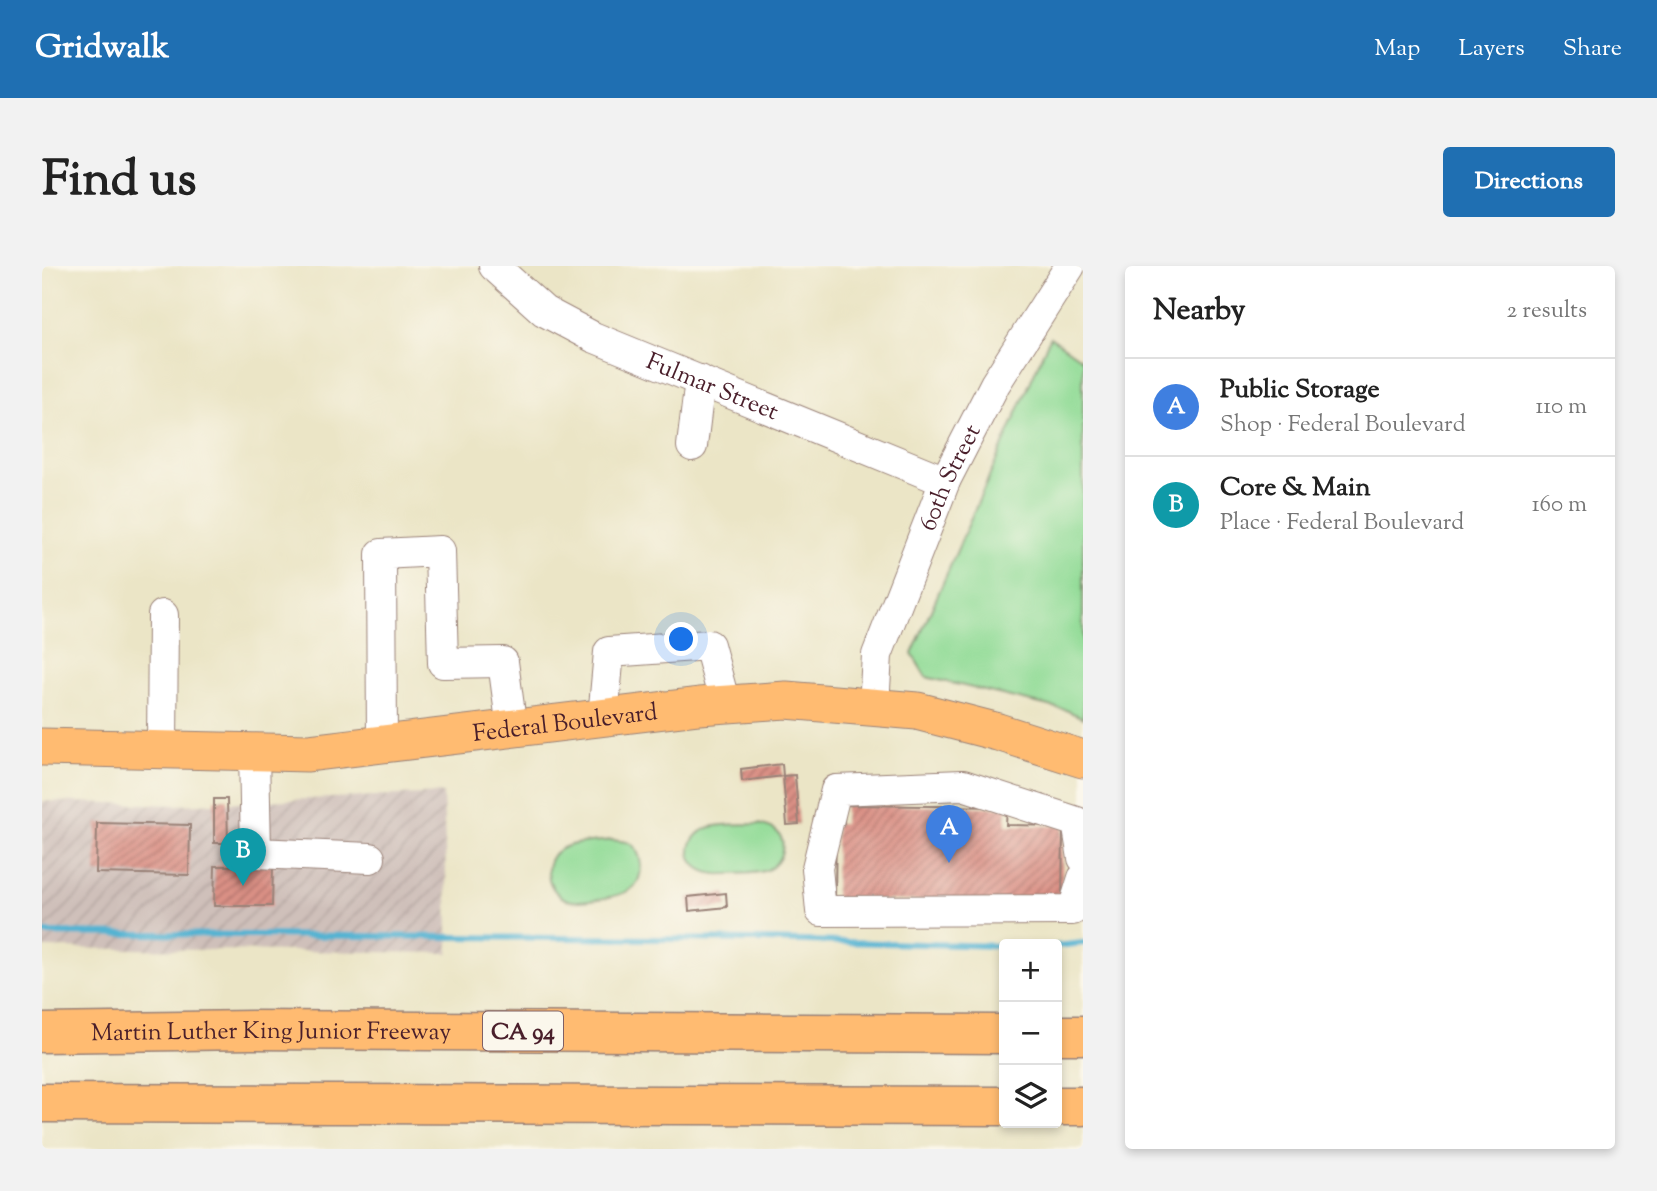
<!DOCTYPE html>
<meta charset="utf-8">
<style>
:root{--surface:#fff;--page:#f2f2f2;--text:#222;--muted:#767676;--line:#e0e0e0;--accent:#1f6fb2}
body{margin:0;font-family:"Sorts Mill Goudy",serif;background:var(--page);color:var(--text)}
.controls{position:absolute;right:21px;bottom:21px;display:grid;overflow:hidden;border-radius:7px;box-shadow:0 4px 10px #0003}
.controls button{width:63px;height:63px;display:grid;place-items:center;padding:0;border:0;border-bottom:2px solid var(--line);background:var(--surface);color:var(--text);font:35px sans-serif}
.you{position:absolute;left:640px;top:374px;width:24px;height:24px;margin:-18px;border:5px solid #fff;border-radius:50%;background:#1a73e8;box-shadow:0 0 0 10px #1a73e833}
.badge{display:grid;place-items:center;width:46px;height:46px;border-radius:50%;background:var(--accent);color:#fff;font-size:23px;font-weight:700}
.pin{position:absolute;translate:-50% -58px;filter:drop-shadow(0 2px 4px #0008)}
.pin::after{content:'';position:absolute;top:37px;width:24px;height:21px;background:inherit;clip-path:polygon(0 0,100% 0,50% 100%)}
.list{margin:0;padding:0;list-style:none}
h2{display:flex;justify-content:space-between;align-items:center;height:91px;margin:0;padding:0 28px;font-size:30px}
h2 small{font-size:23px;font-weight:400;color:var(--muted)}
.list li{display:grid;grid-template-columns:46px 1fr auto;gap:21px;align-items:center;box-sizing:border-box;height:98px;padding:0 28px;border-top:2px solid var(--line)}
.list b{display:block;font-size:26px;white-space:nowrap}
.list p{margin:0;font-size:23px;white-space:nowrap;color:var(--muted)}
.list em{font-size:23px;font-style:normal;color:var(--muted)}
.icon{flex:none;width:38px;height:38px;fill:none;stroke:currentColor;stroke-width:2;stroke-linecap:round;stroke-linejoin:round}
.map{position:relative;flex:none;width:1041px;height:883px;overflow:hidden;border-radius:7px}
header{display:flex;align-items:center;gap:42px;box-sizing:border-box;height:98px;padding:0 35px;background:var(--accent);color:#fff}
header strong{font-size:33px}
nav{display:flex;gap:38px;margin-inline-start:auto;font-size:24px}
.intro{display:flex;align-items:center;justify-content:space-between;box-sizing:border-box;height:168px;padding:0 42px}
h1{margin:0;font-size:49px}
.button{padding:18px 32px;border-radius:7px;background:var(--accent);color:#fff;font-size:24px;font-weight:700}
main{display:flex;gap:42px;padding:0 42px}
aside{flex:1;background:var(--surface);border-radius:7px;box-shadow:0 4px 10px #0003}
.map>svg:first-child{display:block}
.industrial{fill:url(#industrial-furrows)}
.green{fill:#91db96;stroke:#6e7d60;stroke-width:2}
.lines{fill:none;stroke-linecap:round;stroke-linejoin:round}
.stream{stroke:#54b3d2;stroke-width:6}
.building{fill:url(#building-hatch)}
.minor-casing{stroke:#9a8278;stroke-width:32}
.major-casing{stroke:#9a8278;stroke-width:39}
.highway-casing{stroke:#9a8278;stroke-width:41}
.minor{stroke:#fff;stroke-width:30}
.major{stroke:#ffbb71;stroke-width:37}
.highway{stroke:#ffbb71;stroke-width:38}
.labels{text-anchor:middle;stroke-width:6;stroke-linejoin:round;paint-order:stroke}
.shield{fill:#fbf7ec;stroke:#7f6065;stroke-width:2}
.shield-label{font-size:23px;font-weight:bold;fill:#4a1f2b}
.street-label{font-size:24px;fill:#4a1f2b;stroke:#fbf7ec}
</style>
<header>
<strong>Gridwalk</strong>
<nav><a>Map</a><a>Layers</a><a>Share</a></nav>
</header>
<div class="intro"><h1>Find us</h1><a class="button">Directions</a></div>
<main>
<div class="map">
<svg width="1041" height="883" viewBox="0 0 1041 883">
<defs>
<pattern id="industrial-furrows" width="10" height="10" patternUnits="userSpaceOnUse" patternTransform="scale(1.75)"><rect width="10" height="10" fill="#cfc0ba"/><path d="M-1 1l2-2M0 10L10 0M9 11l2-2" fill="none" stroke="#b3a5a0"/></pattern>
<pattern id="building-hatch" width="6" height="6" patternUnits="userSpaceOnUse" patternTransform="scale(1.75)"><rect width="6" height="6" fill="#da9085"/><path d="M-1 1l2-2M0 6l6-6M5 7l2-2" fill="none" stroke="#b3756d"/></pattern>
</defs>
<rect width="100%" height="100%" fill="#fbf7ec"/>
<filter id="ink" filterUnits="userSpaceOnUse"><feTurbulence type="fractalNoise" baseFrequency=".0143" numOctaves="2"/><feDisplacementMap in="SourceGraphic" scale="14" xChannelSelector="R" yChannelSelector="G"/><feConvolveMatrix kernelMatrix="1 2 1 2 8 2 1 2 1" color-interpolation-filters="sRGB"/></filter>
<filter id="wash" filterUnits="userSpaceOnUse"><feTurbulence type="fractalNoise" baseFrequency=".00686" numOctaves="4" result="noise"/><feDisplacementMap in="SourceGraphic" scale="28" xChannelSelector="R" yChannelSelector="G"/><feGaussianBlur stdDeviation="1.57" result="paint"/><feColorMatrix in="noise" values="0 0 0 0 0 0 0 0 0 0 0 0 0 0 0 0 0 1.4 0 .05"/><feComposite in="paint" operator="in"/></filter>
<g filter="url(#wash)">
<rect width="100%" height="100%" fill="#ebe5c6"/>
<polygon class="industrial" points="401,527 407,687 0,682 0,535 134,539"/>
<g class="green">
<polygon points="1008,71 1041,94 1041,452 1024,444 884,411 870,388"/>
<path d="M717,558C722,560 729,561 733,564C747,575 740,597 725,604C713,609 695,607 682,608C642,611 637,570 669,561C683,557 702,559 717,558Z"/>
<path d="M571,574C575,575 582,575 587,577C602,585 603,614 589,623C576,632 552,634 537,635C506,638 493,592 523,581C537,575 556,576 571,574Z"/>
</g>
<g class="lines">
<g class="stream">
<polyline points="0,667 722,674 962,680"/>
<polyline points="1015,680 1041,677"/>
</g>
</g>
<g id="blocks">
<g class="building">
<polygon points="740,498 741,510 700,515 699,503"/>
<polygon points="753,509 757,558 745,559 741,510"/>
<polygon points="172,533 185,533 186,577 172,577"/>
<polygon points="803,539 965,541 964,559 1021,560 1020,636 793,634 794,557 802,557"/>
<polygon points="55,557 148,559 147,609 54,607"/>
<polygon points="173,600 231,600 230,640 172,640"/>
<polygon points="684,627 685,641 647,645 646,631"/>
</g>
</g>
</g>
<g filter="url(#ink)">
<use href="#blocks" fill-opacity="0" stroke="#9a8278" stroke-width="2"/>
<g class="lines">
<g class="minor-casing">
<g id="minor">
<path id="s1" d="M452,0L502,45L551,71L903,215"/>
<polyline points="650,180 658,114"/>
<path id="s2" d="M832,440L835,389L903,215L953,118L1028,0"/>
<polyline points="561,452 567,386 667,379 683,438"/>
<polyline points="340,478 339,288 398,285 401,397 461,396 470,463"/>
<polyline points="120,483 121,349"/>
<polyline points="212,485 214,587 328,592"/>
<polyline points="1041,592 1035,556 921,519 794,524 775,602 779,645 1031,644 1041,612"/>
</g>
</g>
<g class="major-casing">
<g id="major">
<path id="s3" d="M0,481L266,487L657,440L744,434L875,445L956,466L1041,493"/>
</g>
</g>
<g class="highway-casing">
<g id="highway">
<path id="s4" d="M0,767L209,764L962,768"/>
<polyline points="1015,769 1041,769"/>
<polyline points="0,837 962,840"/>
<polyline points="1015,840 1041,840"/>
</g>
</g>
<use href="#minor" class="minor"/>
<use href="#major" class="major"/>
<use href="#highway" class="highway"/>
</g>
</g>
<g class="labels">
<rect class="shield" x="441" y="745.5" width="80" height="39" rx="5"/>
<g class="shield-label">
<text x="481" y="773">CA 94</text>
</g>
<g class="street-label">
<text dy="8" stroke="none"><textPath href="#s1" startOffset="252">Fulmar Street</textPath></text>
<text dy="8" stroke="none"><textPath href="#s2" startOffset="243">60th Street</textPath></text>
<text dy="8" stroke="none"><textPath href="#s3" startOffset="525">Federal Boulevard</textPath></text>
<text dy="8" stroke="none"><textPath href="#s4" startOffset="229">Martin Luther King Junior Freeway</textPath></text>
</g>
</g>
</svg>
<div class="controls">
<button>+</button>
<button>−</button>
<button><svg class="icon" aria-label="layers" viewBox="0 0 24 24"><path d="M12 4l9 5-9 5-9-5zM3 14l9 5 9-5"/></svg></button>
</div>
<div class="you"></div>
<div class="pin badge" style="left:907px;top:597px;background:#3f7fe0">A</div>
<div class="pin badge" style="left:201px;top:620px;background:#0f9aa8">B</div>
</div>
<aside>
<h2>Nearby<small>2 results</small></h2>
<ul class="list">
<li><span class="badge" style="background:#3f7fe0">A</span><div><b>Public Storage</b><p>Shop · Federal Boulevard</p></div><em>110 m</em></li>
<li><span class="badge" style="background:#0f9aa8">B</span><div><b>Core &amp; Main</b><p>Place · Federal Boulevard</p></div><em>160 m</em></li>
</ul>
</aside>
</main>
